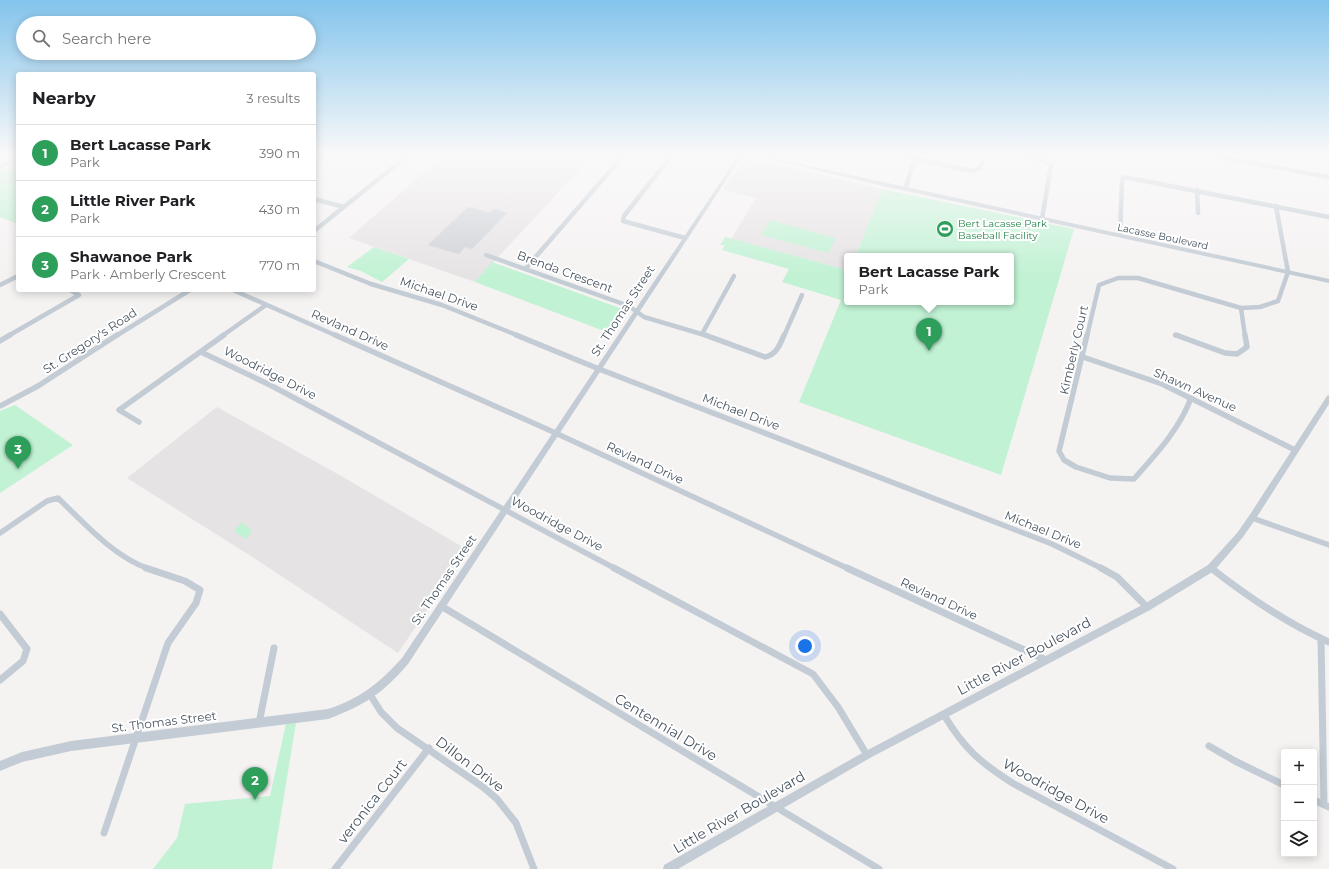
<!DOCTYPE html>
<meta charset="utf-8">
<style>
:root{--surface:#fff;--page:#f2f2f2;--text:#202124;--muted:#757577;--line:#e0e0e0;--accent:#111827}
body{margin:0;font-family:Montserrat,sans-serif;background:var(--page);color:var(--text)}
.controls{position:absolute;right:12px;bottom:12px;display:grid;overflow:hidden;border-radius:4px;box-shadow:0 2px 10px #0003}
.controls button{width:36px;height:36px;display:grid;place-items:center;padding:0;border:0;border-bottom:1px solid var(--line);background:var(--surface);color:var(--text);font:20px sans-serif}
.you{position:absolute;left:805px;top:646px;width:14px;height:14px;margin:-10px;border:3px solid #fff;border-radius:50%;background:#1a73e8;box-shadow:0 0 0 6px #1a73e833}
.badge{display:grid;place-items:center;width:26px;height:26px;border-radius:50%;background:var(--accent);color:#fff;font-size:13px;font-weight:700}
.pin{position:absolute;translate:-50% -33px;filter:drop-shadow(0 1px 2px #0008)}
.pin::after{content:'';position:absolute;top:21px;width:14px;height:12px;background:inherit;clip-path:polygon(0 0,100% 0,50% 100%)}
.popup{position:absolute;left:844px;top:253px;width:170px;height:52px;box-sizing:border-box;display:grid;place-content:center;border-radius:4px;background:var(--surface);filter:drop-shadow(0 1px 3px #0005);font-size:13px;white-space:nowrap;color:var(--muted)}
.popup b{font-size:15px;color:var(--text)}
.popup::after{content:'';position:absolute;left:50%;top:100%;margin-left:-8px;border:8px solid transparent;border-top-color:var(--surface)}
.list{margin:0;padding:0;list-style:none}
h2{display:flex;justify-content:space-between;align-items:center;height:52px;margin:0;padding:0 16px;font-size:17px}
h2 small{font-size:13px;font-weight:400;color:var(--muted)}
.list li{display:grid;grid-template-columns:26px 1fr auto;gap:12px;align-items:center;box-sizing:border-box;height:56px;padding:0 16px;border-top:1px solid var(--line)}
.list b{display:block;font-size:15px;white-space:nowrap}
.list p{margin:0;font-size:13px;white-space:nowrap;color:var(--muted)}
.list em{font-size:13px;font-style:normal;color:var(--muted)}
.icon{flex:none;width:22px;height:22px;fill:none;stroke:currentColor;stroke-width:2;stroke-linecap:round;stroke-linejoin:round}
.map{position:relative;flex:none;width:1329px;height:869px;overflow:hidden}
.search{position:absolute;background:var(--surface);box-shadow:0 2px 10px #0003;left:16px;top:16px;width:300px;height:44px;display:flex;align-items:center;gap:10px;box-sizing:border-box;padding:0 14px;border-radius:22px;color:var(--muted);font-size:15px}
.panel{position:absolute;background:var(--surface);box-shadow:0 2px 10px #0003;left:16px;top:72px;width:300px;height:220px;border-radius:4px}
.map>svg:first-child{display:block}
.education{fill:#e6e3e4}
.green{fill:#c1f2d4}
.building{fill:#ced1d7;stroke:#d6d8de}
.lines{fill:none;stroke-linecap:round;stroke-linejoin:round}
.minor-far2{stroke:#c3ccd4;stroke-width:4.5}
.minor-far1{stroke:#c3ccd4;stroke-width:5.5}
.minor{stroke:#c3ccd4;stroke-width:7}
.tertiary{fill:#c3ccd4;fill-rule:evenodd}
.secondary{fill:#c3cdd9;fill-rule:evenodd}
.labels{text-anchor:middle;stroke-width:4;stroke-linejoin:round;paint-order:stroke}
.far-leisure-label{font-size:10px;fill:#27864d;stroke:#fff;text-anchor:start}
.far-street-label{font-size:10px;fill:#495561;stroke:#fff}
.street-label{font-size:12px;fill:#495561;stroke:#fff}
.near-street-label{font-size:14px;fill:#495561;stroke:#fff}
</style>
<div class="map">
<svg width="1329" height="869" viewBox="0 0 1329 869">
<rect width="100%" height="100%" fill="#f5f2f2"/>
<g class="education">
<polygon points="443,156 580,156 590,158 475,282 349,238"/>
<polygon points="744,157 882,189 856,256 847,256 847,270 731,239 756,198 723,190"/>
<polygon points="217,407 343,477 468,550 398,653 257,560 127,478"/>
</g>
<g class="green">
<polygon points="18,163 18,224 0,217 0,172"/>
<polygon points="882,189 1074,229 1001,475 799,402 841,300 782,282 789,269 722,250 725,245 720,245 725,237 847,270 847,302 1011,302 1011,256 856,256"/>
<polygon points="770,220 836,238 828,253 761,235"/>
<polygon points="374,247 409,259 382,282 361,271 347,267"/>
<polygon points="492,262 628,311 612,334 475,282"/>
<polygon points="15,405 73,445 0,493 0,411"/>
<polygon points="242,522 252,531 246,539 236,533 236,528"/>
<polygon points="296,723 272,869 153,869 177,838 185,804 270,796 286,724"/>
</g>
<polygon class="building" points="468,207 490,213 494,209 507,213 472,249 465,247 459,254 428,245"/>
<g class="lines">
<g class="minor-far2">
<polyline points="671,156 624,216 623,221 685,238"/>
<polyline points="904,156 972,171 980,168 985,156"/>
<polyline points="1023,156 1043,160 1051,165 1042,219"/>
<polyline points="1214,156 1329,177"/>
<polyline points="314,163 324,156"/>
<polyline points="905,189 916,156"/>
<polyline points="1197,190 1198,213"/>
<polyline points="314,199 344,207"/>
<polyline points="314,231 407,156"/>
<polyline points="1120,235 1122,180 1124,177 1329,217"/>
<polyline points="486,255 629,306 644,317 708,336"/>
<polyline points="314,261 371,284 442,305 519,336"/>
<polyline points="526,268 623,156"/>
<polyline points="0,285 18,276"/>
<polyline points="233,290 337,336"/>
<polyline points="1241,308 1245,336"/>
<polyline points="702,334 734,276"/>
<polyline points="1175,335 1178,336"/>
<polyline points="8,336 79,295 70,290"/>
<polyline points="116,336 190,290"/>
<polyline points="222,336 266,305"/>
<polyline points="784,336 802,295"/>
<polyline points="1087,336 1099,285 1118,278 1138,278 1241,308 1260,307 1278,301 1288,272 1276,206"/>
</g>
<g class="minor-far1">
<polyline points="335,335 549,430 849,569"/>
<polyline points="516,335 599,369 1052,544 1103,569"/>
<path d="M705,335L765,357C776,355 780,345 784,335"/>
<path d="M1087,335L1059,451L1064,460L1076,467L1110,478L1134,479C1156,454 1179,430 1191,398"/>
<polyline points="1176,335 1225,353 1237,354 1247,347 1245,335"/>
<polyline points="0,341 10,335"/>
<polyline points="201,352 270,385 616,569"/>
<polyline points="1083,357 1162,384 1295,450"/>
<polyline points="0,406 38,386 117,335"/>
<polyline points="139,422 119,410 224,335"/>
<polyline points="1252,518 1329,545"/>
<path d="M0,533L47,501L58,498C85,524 113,556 149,569"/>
<polyline points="1211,568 1212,569"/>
</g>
<g class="minor">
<polyline points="614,568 813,674 838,707 867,755"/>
<polyline points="847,568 1046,660"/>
<polyline points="1101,568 1117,577 1147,607"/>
<path d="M1211,568C1248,597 1286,623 1329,642"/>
<polyline points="441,606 879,869"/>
<polyline points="0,614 27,649 23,661 0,680"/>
<polyline points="1321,639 1324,804"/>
<polyline points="371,696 381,712 397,728 483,787 497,799 516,823 534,869"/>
<path d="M944,715C965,750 981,763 1014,784L1173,869"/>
<polyline points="259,723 274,648"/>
<polyline points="1209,746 1235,761 1284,785"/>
<polyline points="1314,800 1329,807"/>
<polyline points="104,833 168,643 196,603 200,590 185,581 146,568"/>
<polyline points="335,869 429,748"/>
</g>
<g class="tertiary">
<path d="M738,156H742L408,664C382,694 365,705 328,719L71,751L22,762L0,771V761L22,752L71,741L328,709C361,698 378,684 402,658Z"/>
<polygon points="758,156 764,156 883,182 1329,279 1329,283 883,186"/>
<polygon points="1329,395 1329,404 1255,520 1243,537 1214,571 1150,610 870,758 678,869 663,869 664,865 864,752 1144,604 1208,565 1237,533 1249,516 1327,396"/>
</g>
<polygon class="secondary" points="18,156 18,160 0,169 0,165"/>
</g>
<linearGradient id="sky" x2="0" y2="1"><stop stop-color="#83c4ec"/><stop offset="0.56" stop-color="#faf9f9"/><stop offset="1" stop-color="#faf9f9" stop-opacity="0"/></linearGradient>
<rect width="1329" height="277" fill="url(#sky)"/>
<defs>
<g id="stadium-disc" transform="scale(0.9)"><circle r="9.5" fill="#2e9e5b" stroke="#fff"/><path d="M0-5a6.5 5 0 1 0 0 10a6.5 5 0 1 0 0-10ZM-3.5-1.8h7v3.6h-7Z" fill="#fff"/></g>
</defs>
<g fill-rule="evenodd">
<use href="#stadium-disc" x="945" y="229"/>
</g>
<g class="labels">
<g class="far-leisure-label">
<text x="958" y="227">Bert Lacasse Park<tspan x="958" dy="12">Baseball Facility</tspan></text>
</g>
<g class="far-street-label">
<text transform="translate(1163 236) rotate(12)" y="4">Lacasse Boulevard</text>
</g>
<g class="street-label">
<text transform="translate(565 272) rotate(20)" y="4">Brenda Crescent</text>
<text transform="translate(439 294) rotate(19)" y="4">Michael Drive</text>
<text transform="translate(623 311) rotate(-57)" y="4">St. Thomas Street</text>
<text transform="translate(350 330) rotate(24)" y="4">Revland Drive</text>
<text transform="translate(90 341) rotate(-33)" y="4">St. Gregory's Road</text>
<text transform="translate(1074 350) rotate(-77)" y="4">Kimberly Court</text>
<text transform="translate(270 373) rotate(27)" y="4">Woodridge Drive</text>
<text transform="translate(1195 390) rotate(24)" y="4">Shawn Avenue</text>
<text transform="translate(741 412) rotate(21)" y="4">Michael Drive</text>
<text transform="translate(645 463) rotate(25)" y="4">Revland Drive</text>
<text transform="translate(557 524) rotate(28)" y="4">Woodridge Drive</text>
<text transform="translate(1043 530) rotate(22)" y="4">Michael Drive</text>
<text transform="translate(444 580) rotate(-56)" y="4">St. Thomas Street</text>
<text transform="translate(939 599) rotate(25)" y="4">Revland Drive</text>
<text transform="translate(164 722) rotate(-7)" y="4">St. Thomas Street</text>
</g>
<g class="near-street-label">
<text transform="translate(1024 656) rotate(-28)" y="5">Little River Boulevard</text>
<text transform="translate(666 727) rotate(31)" y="5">Centennial Drive</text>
<text transform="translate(470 764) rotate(37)" y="5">Dillon Drive</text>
<text transform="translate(1056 791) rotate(29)" y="5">Woodridge Drive</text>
<text transform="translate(372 801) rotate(-52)" y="5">veronica Court</text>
<text transform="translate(739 812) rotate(-30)" y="5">Little River Boulevard</text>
</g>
</g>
</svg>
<div class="controls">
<button>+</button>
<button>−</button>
<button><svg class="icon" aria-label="layers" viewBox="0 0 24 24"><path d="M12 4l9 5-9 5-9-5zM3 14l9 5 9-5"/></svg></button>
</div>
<div class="you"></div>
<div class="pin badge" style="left:929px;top:351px;background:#2e9e5b">1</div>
<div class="popup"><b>Bert Lacasse Park</b>Park</div>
<div class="pin badge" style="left:255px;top:800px;background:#2e9e5b">2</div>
<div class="pin badge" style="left:18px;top:469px;background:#2e9e5b">3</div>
<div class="search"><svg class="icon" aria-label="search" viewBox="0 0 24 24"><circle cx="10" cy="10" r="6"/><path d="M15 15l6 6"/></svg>Search here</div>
<section class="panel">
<h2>Nearby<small>3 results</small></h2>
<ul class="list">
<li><span class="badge" style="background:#2e9e5b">1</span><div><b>Bert Lacasse Park</b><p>Park</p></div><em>390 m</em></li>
<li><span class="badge" style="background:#2e9e5b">2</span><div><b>Little River Park</b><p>Park</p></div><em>430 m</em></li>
<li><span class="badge" style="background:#2e9e5b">3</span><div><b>Shawanoe Park</b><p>Park · Amberly Crescent</p></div><em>770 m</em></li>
</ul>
</section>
</div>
